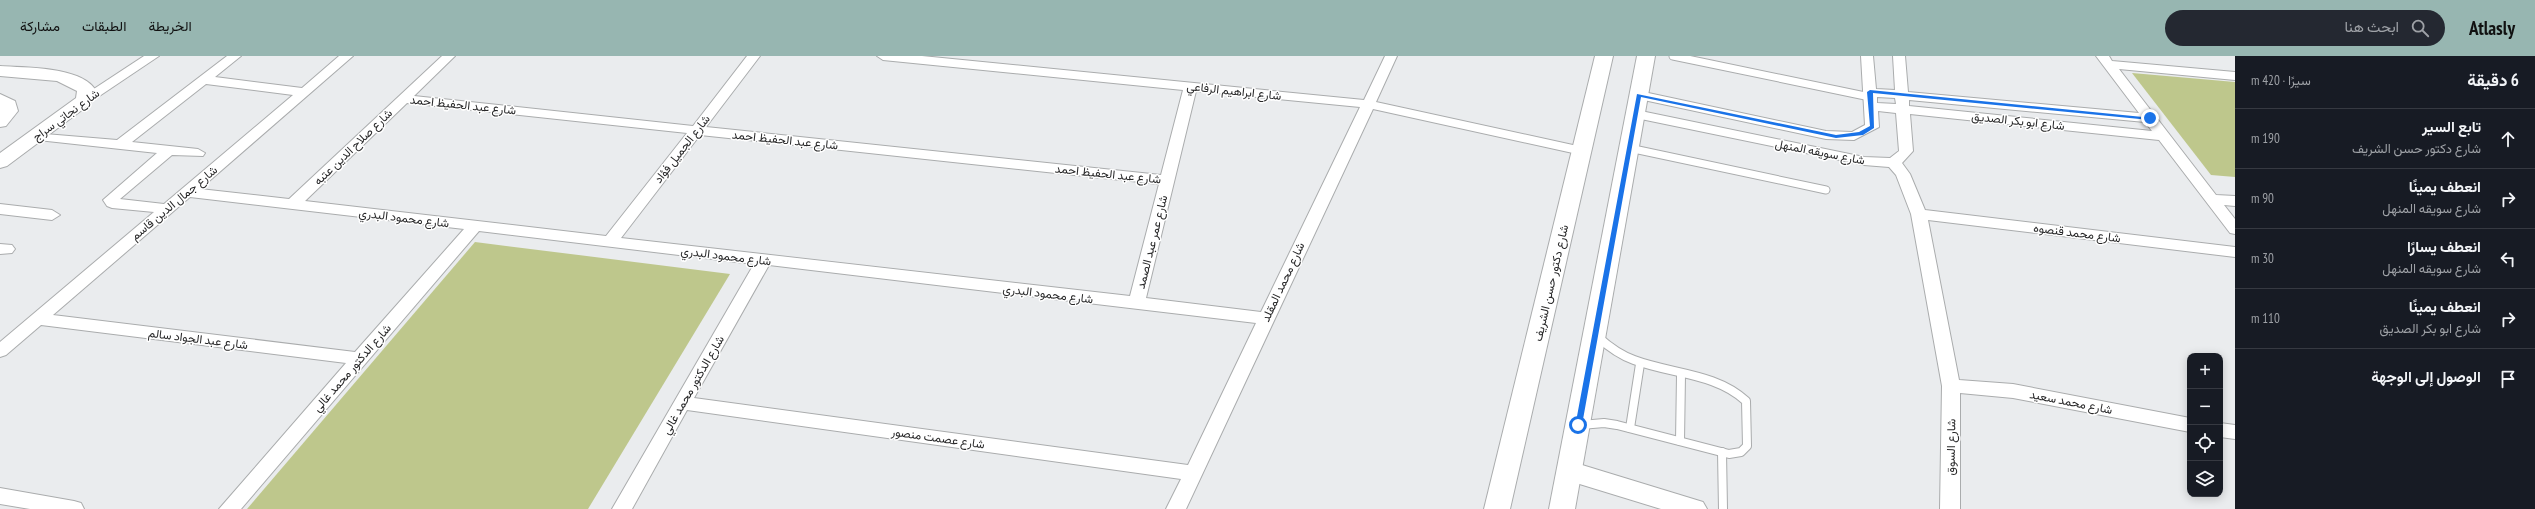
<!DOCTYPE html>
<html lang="ar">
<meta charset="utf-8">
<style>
:root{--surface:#171b24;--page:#242831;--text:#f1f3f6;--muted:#9ea1a6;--line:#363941;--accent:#97b6b1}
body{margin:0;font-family:"PT Sans Narrow",Vazirmatn,sans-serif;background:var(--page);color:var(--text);direction:rtl}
.controls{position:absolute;right:12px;bottom:12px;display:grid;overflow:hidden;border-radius:8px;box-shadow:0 2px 10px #0003}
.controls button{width:36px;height:36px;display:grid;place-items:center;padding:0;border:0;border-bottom:1px solid var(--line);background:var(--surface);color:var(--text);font:20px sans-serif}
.stop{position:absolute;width:12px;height:12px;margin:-9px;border:3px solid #1a73e8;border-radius:50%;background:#fff}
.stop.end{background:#1a73e8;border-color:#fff;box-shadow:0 1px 4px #0008}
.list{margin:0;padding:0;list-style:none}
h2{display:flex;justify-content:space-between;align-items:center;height:52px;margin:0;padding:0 16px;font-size:17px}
h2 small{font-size:13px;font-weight:400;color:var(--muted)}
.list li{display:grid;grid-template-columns:26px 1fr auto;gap:12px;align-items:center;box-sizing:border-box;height:60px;padding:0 16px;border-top:1px solid var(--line)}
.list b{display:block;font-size:15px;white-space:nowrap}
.list p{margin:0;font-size:13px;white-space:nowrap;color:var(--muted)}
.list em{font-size:13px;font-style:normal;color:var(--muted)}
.icon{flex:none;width:22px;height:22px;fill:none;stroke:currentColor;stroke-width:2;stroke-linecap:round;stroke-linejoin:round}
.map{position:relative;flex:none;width:2235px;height:453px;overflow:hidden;direction:ltr}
header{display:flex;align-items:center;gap:24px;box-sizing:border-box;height:56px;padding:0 20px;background:var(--accent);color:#111}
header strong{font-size:19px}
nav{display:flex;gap:22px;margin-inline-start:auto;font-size:14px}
.search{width:280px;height:36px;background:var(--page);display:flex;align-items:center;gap:10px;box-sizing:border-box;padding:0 14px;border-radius:22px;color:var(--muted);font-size:15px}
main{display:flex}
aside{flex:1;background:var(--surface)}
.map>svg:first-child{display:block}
.green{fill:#bec78c}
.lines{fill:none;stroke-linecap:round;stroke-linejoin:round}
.service-far1-casing{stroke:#aaacad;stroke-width:9}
.service-casing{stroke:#aaacad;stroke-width:10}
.minor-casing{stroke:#aaacad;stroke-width:2}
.tertiary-casing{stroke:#aaacad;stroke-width:2}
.primary-casing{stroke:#aaacad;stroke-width:2}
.service-far1{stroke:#fff;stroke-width:7}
.service{stroke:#fff;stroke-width:8}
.minor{fill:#fff;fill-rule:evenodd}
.tertiary{fill:#fff;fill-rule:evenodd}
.primary{fill:#fff;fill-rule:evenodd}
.route{fill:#1a73e8}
.labels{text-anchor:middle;stroke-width:3;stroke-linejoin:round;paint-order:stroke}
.street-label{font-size:12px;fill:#282829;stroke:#fff}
</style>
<header>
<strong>Atlasly</strong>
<div class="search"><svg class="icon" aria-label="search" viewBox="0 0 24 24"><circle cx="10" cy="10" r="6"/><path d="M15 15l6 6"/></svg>ابحث هنا</div>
<nav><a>الخريطة</a><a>الطبقات</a><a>مشاركة</a></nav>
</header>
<main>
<aside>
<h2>6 دقيقة<small>سيرًا · 420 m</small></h2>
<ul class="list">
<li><svg class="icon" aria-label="ahead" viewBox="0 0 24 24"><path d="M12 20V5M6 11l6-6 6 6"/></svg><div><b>تابع السير</b><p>شارع دكتور حسن الشريف</p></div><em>190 m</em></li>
<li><svg class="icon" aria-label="right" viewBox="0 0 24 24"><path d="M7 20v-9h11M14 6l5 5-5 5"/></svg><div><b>انعطف يمينًا</b><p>شارع سويقه المنهل</p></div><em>90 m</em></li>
<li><svg class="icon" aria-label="left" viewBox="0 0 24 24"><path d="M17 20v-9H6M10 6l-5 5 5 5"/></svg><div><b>انعطف يسارًا</b><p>شارع سويقه المنهل</p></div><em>30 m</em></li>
<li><svg class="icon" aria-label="right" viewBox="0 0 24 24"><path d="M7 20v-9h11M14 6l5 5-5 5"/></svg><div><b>انعطف يمينًا</b><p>شارع ابو بكر الصديق</p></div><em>110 m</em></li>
<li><svg class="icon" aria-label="arrive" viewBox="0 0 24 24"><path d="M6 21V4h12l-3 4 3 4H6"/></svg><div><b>الوصول إلى الوجهة</b></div></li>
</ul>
</aside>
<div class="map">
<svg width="2235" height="453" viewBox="0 0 2235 453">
<rect width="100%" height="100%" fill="#eaecee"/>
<g class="green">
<polygon points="2132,17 2235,26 2235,121 2211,119"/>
<polygon points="475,186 730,218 588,453 247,453"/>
</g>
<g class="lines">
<g class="service-far1-casing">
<g id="service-far1">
<polyline points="1673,0 1870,41"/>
<polyline points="1629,92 1826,134"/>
</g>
</g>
<g class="service-casing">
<g id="service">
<path d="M1581,369L1604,367L1617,369L1729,398L1741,396L1747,390L1746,345C1716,317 1671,318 1634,304C1620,299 1609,291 1598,281"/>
<polyline points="1630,372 1640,308"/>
<polyline points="1680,385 1681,319"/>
<polyline points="1722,396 1723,453"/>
</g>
</g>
<g class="minor-casing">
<g id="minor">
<polygon points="144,0 159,0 89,47 84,48 77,44"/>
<path d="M227,0H241L215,21L302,32L339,0H353L200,133L289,143L442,0H455L414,40L693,70L747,0H760L706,71L1161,119L1183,34L883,4L877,0H922L1364,44L1385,0H1397L1376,46L1582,91L1589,95L1582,99L1373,53L1186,453H1166L1181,423L687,354L632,453H612L754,208L479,175L241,453H219L346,307L41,269L6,299L0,301V286L154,156L112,152L107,150L103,144L157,97L38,84L33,83L31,80L33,77L117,84ZM206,28L293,39L164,148L120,143L172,99L203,100L205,97L198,93L132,86ZM1196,35L1360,51L1261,256L1146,242ZM407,47L687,77L606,180L305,145ZM700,79L1159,128L1130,240L621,182ZM190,141L464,173L355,296L53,259ZM769,209L1256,267L1188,409L694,342Z"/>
<path d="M1861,0H1873L1876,33L1895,34L1893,0H1905L1908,36L2139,57L2096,0H2109L2112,5L2235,16V24L2119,13L2216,139L2235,140V150L2224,149L2235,163V178L2230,177L2159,84L1910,58L1913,95L1902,107L1910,118L1925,154L2235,191V201L1928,164L1959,324L2013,328L2190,362V376L2013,342L1960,337V453H1940L1942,330L1911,158L1896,119L1889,111L1864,109L1636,62L1629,58L1636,54L1864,101L1890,102L1899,95L1896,57L1878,55L1879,71L1854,84L1826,83L1639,43L1632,39L1639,35L1826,75L1852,76L1865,69ZM1877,41L1895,42L1896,48L1877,47ZM1909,44L2145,66L2152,75L1909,50Z"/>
<polygon points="0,148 52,154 60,159 52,164 0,158"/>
<polygon points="0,188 12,189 15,193 12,197 0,198"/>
<polygon points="2220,367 2235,369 2235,383 2220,381"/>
<polygon points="0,432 74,445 81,447 84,453 30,453 0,448"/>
</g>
</g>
<g class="tertiary-casing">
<g id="tertiary">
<path d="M0,10C25,12 79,10 95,33L90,48L7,110L0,112V97L76,42L77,35L57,25L0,20Z"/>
<polygon points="0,38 15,45 18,55 6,70 0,71"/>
<polygon points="1569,405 1703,446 1707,453 1661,453 1560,422 1557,415 1560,408"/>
</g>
</g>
<g class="primary-casing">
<g id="primary">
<polygon points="1595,0 1613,0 1510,453 1484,453"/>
<polygon points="1637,0 1655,0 1575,453 1549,453"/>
</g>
</g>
<use href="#service-far1" class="service-far1"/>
<use href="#service" class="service"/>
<use href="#minor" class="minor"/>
<use href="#tertiary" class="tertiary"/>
<use href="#primary" class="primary"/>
</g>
<polygon class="route" points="1870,34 2153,62 2150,64 1873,37 1874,72 1863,79 1836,82 1641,41 1582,369 1575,371 1637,38 1836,79 1859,76 1870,70 1867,36"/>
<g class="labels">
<g class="street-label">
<text transform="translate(1234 35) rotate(6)" y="4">شارع ابراهيم الرفاعي</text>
<text transform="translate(463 49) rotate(6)" y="4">شارع عبد الحفيظ احمد</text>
<text transform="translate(66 59) rotate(-36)" y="4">شارع نجاتي سراج</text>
<text transform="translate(2018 65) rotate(6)" y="4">شارع ابو بكر الصديق</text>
<text transform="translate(785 84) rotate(6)" y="4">شارع عبد الحفيظ احمد</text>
<text transform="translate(353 91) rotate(-44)" y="4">شارع صلاح الدين عتبه</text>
<text transform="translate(682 93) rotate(-52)" y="4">شارع الجميل فؤاد</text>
<text transform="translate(1820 96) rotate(11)" y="4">شارع سويقه المنهل</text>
<text transform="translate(1108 118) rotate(6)" y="4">شارع عبد الحفيظ احمد</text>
<text transform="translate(174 147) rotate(-40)" y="4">شارع جمال الدين قاسم</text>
<text transform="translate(404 162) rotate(7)" y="4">شارع محمود البدري</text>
<text transform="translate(2077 177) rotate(7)" y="4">شارع محمد قنصوه</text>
<text transform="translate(1152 186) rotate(-76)" y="4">شارع عمر عبد الصمد</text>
<text transform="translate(726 200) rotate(7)" y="4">شارع محمود البدري</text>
<text transform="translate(1283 226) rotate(-65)" y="4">شارع محمد المقلد</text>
<text transform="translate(1551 227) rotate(-77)" y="4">شارع دكتور حسن الشريف</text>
<text transform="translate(1048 238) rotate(7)" y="4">شارع محمود البدري</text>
<text transform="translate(198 283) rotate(7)" y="4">شارع عبد الجواد سالم</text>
<text transform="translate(352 312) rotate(-49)" y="4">شارع الدكتور محمد غالي</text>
<text transform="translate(693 329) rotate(-60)" y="4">شارع الدكتور محمد غالي</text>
<text transform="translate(2071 346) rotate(11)" y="4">شارع محمد سعيد</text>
<text transform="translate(938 382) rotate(8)" y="4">شارع عصمت منصور</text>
<text transform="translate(1951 391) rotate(-89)" y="4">شارع السوق</text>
</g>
</g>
</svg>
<div class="controls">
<button>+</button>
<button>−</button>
<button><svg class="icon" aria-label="locate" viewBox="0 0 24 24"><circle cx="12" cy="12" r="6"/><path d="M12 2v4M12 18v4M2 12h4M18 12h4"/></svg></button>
<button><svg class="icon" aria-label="layers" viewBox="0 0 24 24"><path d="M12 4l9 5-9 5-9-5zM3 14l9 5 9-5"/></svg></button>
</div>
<div class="stop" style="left:1578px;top:369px"></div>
<div class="stop end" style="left:2150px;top:62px"></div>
</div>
</main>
